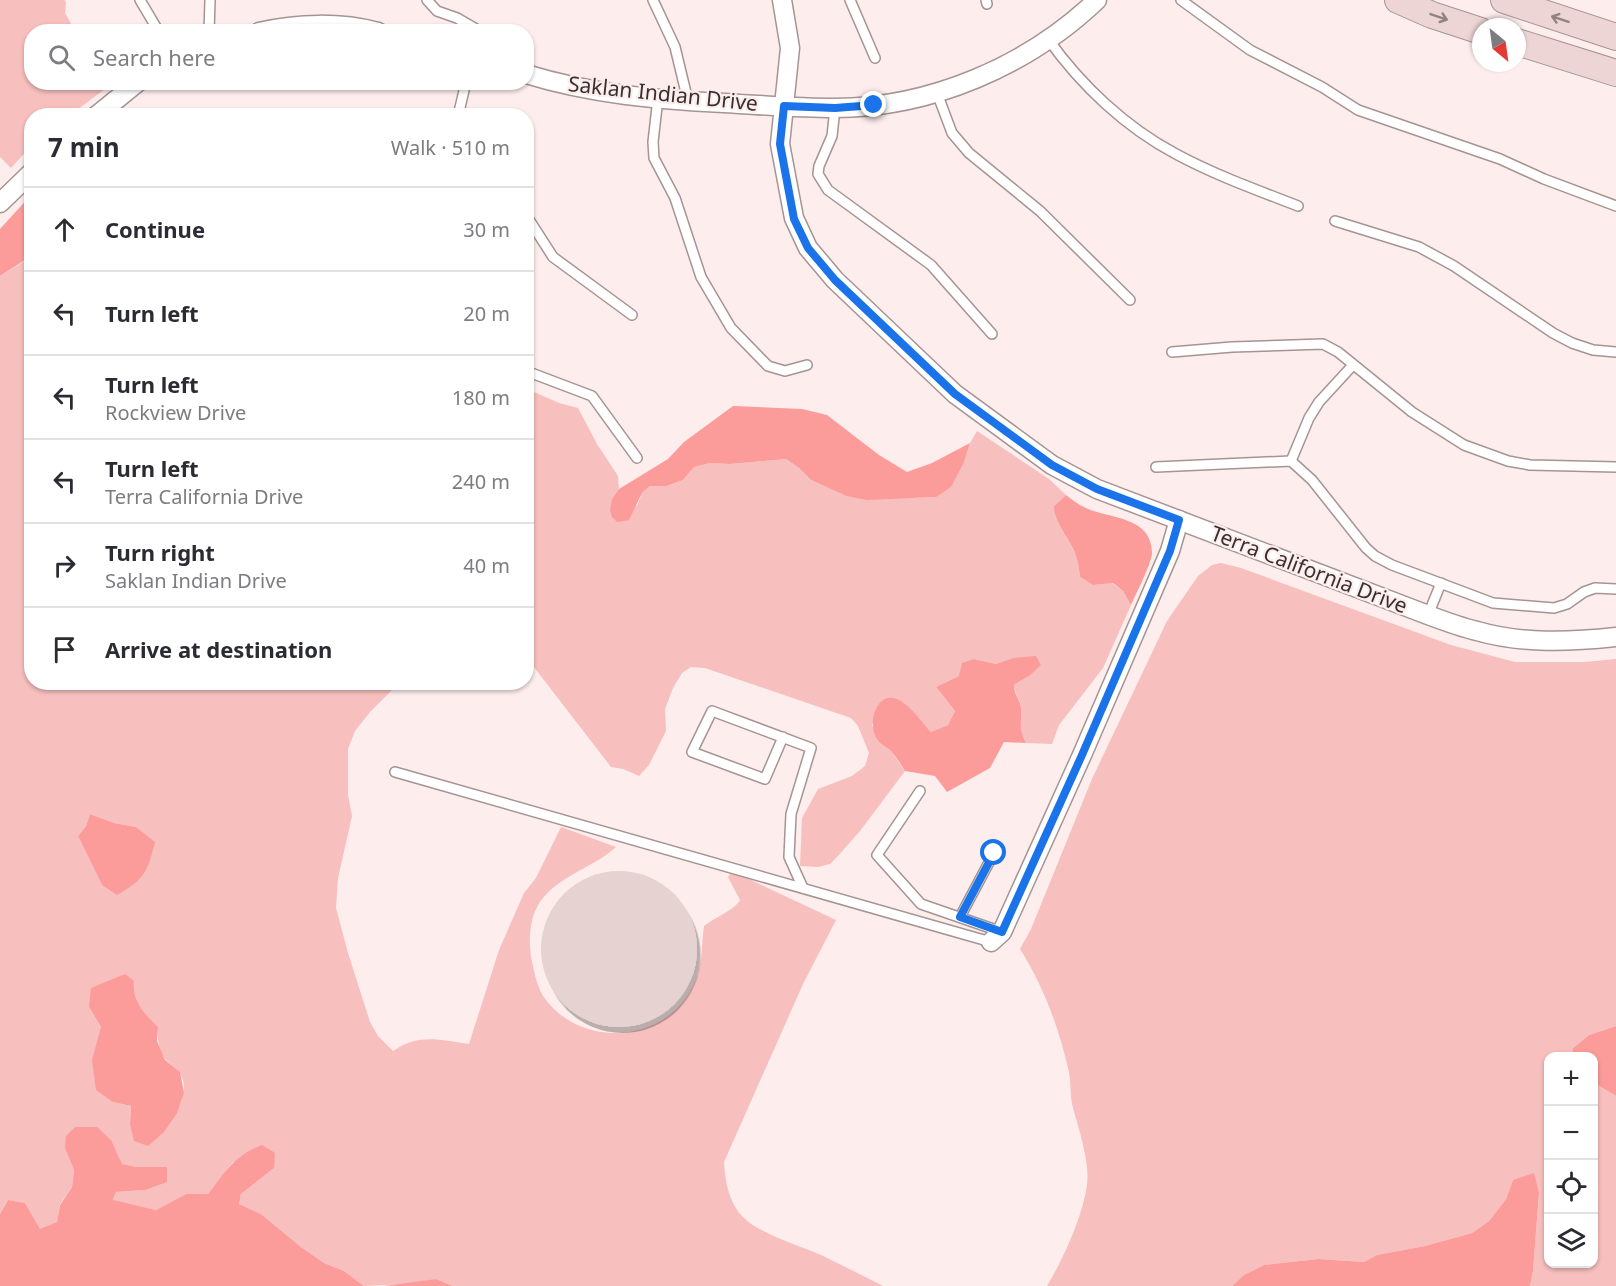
<!DOCTYPE html>
<meta charset="utf-8">
<style>
:root{--surface:#fff;--page:#f2f2f3;--text:#2b2b33;--muted:#7c7c81;--line:#e1e1e2}
body{margin:0;font-family:"Noto Sans",sans-serif;background:var(--page);color:var(--text)}
.controls{position:absolute;right:18px;bottom:18px;display:grid;overflow:hidden;border-radius:12px;box-shadow:0 2px 4px #0004}
.controls button{width:54px;height:54px;display:grid;place-items:center;padding:0;border:0;border-bottom:2px solid var(--line);background:var(--surface);color:var(--text);font:30px sans-serif}
.compass{position:absolute;left:1472px;top:18px;width:54px;height:54px;border-radius:50%;background:var(--surface);box-shadow:0 2px 4px #0004;rotate:151deg}
.stop{position:absolute;width:18px;height:18px;margin:-14px;border:4px solid #1a73e8;border-radius:50%;background:#fff}
.stop.end{background:#1a73e8;border-color:#fff;box-shadow:0 2px 6px #0008}
.list{margin:0;padding:0;list-style:none}
h2{display:flex;justify-content:space-between;align-items:center;height:78px;margin:0;padding:0 24px;font-size:26px}
h2 small{font-size:20px;font-weight:400;color:var(--muted)}
.list li{display:grid;grid-template-columns:39px 1fr auto;gap:18px;align-items:center;box-sizing:border-box;height:84px;padding:0 24px;border-top:2px solid var(--line)}
.list b{display:block;font-size:22px;white-space:nowrap}
.list p{margin:0;font-size:20px;white-space:nowrap;color:var(--muted)}
.list em{font-size:20px;font-style:normal;color:var(--muted)}
.icon{flex:none;width:33px;height:33px;fill:none;stroke:currentColor;stroke-width:2;stroke-linecap:round;stroke-linejoin:round}
.map{position:relative;flex:none;width:1616px;height:1286px;overflow:hidden}
.search{position:absolute;background:var(--surface);box-shadow:0 2px 4px #0004;left:24px;top:24px;width:510px;height:66px;display:flex;align-items:center;gap:15px;box-sizing:border-box;padding:0 21px;border-radius:24px;color:var(--muted);font-size:22px}
.panel{position:absolute;background:var(--surface);box-shadow:0 2px 4px #0004;left:24px;top:108px;width:510px;height:582px;border-radius:24px}
.map>svg:first-child{display:block}
.green{fill:#f7bfbd;fill-rule:evenodd}
.forest{fill:#fc9c9a}
.building{fill:#e5d2d1;filter:url(#shadow)}
.lines{fill:none;stroke-linecap:round;stroke-linejoin:round}
.lane-casing{stroke:#a69493;stroke-width:12}
.street-casing{stroke:#a69493;stroke-width:21}
.secondary-casing{stroke:#a69493;stroke-width:28}
.lane{stroke:#fff;stroke-width:9}
.street{stroke:#fff;stroke-width:18}
.secondary{stroke:#ecd5d4;stroke-width:26}
.oneway{stroke:#928282}
.route{stroke:#1a73e8;stroke-width:8}
.labels{text-anchor:middle;stroke-width:4.5;stroke-linejoin:round;paint-order:stroke}
.street-label{font-size:21px;fill:#37302f;stroke:#fdedec}
</style>
<div class="map">
<svg width="1616" height="1286" viewBox="0 0 1616 1286">
<defs>
<filter id="shadow"><feDropShadow dx="3.5" dy="6" stdDeviation="0" flood-color="#0004"/></filter>
</defs>
<rect width="100%" height="100%" fill="#fdedec"/>
<g class="green">
<polygon points="0,0 65,0 66,3 65,13 75,31 32,32 32,82 113,83 70,115 32,116 31,146 11,168 0,157"/>
<path d="M31,245L32,682L399,683L370,712L355,731L348,749V795L352,816L338,878L336,908L348,953L370,1022L378,1036L393,1051C420,1033 439,1040 469,1044L499,950L524,893L536,878L561,827L616,847C592,869 553,877 537,907C529,922 529,941 531,957C534,970 536,984 543,996C580,1050 667,1044 694,984C703,965 701,946 704,926C714,918 736,909 740,900L728,877L731,873L738,874L836,920L803,984L724,1162C725,1181 729,1203 743,1217C758,1233 800,1246 821,1255C842,1265 863,1276 883,1286H453L436,1279L407,1284L364,1286L344,1271L324,1263L301,1247L261,1214L239,1204L241,1194L274,1168L233,1162L208,1194H186L156,1210L113,1201L116,1192L145,1190L167,1167H137L121,1164L117,1152L65,1149L74,1170L72,1187L60,1204L57,1222L40,1230L25,1203L8,1200L0,1214V276L28,259ZM90,814L114,823L136,827L102,885L78,836L86,826ZM134,981C132,1001 144,1013 158,1027C157,1039 159,1054 168,1062C171,1065 176,1068 179,1072C193,1091 174,1116 164,1132L130,1124L131,1106L113,1102L101,1027L89,1007Z"/>
<path d="M527,389L559,403L578,408L597,444L618,476L619,489L612,499L637,506L642,493L650,486H668L683,480L694,467L710,463L730,464L786,459L799,468L811,480L846,496L916,498L936,497L964,462L970,443L977,431L1049,479L1066,495L1054,506C1053,521 1069,539 1075,553C1078,560 1079,569 1080,577L1093,585L1112,583L1123,591L1131,605L1103,668L1059,725L1052,744L1026,743C1018,725 1022,724 1021,708C1020,698 1013,693 1015,684L1029,676L1013,658L996,664L974,659L959,676L936,687L955,711L948,725L931,732L918,717L872,724L877,739L891,751L905,771L860,831L836,858L830,864L818,867L800,866L802,818L818,789L852,776L865,766L869,753L858,726L851,718L705,668L691,667L682,673L673,688L665,709L666,731L649,765L639,776L623,769L611,767L527,658Z"/>
<path d="M1221,563L1241,568L1451,645L1515,662H1585L1616,659V1026L1589,1035L1573,1048V1056H1548V1264H1594V1083L1616,1096V1286H1530L1533,1271L1539,1194L1513,1180L1506,1199L1489,1221L1472,1233L1425,1246L1377,1255L1364,1262L1318,1259L1264,1265L1244,1275L1232,1286H1047C1063,1260 1084,1213 1087,1184C1090,1161 1078,1127 1072,1104C1070,1093 1071,1082 1069,1072C1059,1028 1044,987 1020,949L1031,929L1092,779L1167,621L1198,576L1212,565Z"/>
</g>
<g class="forest">
<polygon points="31,195 31,245 28,258 0,276 0,229"/>
<polygon points="733,406 802,409 827,415 879,455 907,472 932,463 970,443 964,462 951,487 936,497 867,500 846,496 811,480 799,468 786,459 730,464 710,463 694,467 683,480 667,486 650,486 642,493 629,520 617,522 612,517 610,510 612,499 619,489 668,459 684,442"/>
<path d="M1066,495C1072,500 1079,505 1086,508C1109,519 1153,516 1152,554C1151,564 1136,594 1131,605L1123,591L1113,583L1093,585L1080,577C1079,569 1078,561 1075,553C1069,538 1053,521 1054,506Z"/>
<path d="M1036,656L1041,665L1029,676L1015,684C1012,693 1020,698 1021,708C1022,724 1018,725 1026,743L1004,742L990,768L947,792L935,776L905,771C901,764 896,757 891,751C887,747 880,744 877,739C867,724 876,691 897,699C909,704 923,723 931,732L948,725L955,711L936,687L959,676L962,663L974,659L996,664L1013,658Z"/>
<path d="M90,814L114,823L136,827L155,842C148,871 144,880 117,895L102,885L78,836L86,826Z"/>
<path d="M125,974L134,981C132,1001 144,1013 158,1027L157,1041L165,1060L180,1072L184,1093L177,1113L164,1132L148,1146L134,1141L130,1124L131,1106L113,1102L96,1090L92,1060L101,1027L89,1007L91,988Z"/>
<polygon points="1616,1026 1616,1096 1594,1083 1594,1056 1573,1056 1573,1048 1589,1035"/>
<path d="M75,1127H97L111,1140L122,1164L137,1167H167V1182L145,1190L116,1192L113,1200L156,1210L186,1194H208C225,1172 235,1155 262,1145L275,1153L274,1168L241,1194L239,1204L261,1214L301,1247L324,1263L344,1271L364,1286H0V1214L8,1200L25,1203L40,1229L57,1222L60,1205L72,1187L74,1170L65,1149L66,1136Z"/>
<polygon points="1534,1173 1539,1193 1533,1271 1530,1286 1232,1286 1244,1275 1264,1265 1318,1259 1364,1262 1377,1255 1425,1246 1472,1233 1489,1221 1506,1199 1513,1180"/>
<polygon points="436,1279 453,1286 384,1286"/>
</g>
<circle class="building" cx="619" cy="949" r="78"/>
<g class="lines">
<g class="lane-casing">
<g id="lane">
<polyline points="140,0 159,32"/>
<polyline points="427,0 437,11 457,18 481,32"/>
<polyline points="653,0 675,47 688,101"/>
<polyline points="850,0 875,58"/>
<polyline points="986,0 987,4"/>
<polyline points="1181,0 1250,50 1322,87 1358,110 1500,159 1544,179 1616,206"/>
<polyline points="209,32 210,0"/>
<path d="M1048,39C1081,85 1125,127 1176,154C1215,175 1257,190 1298,206"/>
<polyline points="937,93 952,133 969,153 1040,211 1130,300"/>
<polyline points="658,98 653,142 654,158 675,198 701,277 731,328 768,366 785,371 807,365"/>
<polyline points="835,108 832,136 819,166 818,174 828,190 931,265 992,334"/>
<polyline points="458,116 466,82"/>
<polyline points="526,215 553,257 632,315"/>
<polyline points="1335,221 1419,247 1454,266 1553,333 1572,343 1593,350 1616,352"/>
<polyline points="1172,352 1232,347 1323,344 1338,352 1412,412 1464,445 1508,461 1530,465 1616,467"/>
<polyline points="526,371 592,396 637,458"/>
<polyline points="1291,461 1309,418 1319,402 1353,365"/>
<polyline points="1156,467 1291,461 1312,480 1366,548 1375,556 1392,565 1493,603 1554,608 1567,604 1584,592 1595,588 1616,589"/>
<polyline points="1428,615 1441,583"/>
<polyline points="783,737 765,779 692,752 712,711 811,748 791,814 789,857 803,888"/>
<polyline points="395,772 991,942"/>
<polyline points="920,791 877,855 921,904 1002,932"/>
<polyline points="960,917 994,853"/>
</g>
</g>
<g class="street-casing">
<g id="street">
<path d="M782,0L790,48L780,144L794,218L808,248L835,280L955,394L1052,465L1097,489L1428,615C1444,621 1460,627 1477,631C1522,644 1570,642 1616,637"/>
<path d="M259,32C297,23 341,22 378,32"/>
<path d="M526,74C591,94 657,100 724,103C761,105 797,108 834,108C930,108 1028,66 1097,0"/>
<polyline points="96,116 138,82"/>
<polyline points="0,203 32,172"/>
<polyline points="991,942 1002,932 1082,755 1170,551 1179,520"/>
</g>
</g>
<g class="secondary-casing">
<g id="secondary">
<polyline points="1398,0 1432,15 1481,31"/>
<polyline points="1504,0 1616,37"/>
<polyline points="1517,42 1616,73"/>
</g>
</g>
<use href="#lane" class="lane"/>
<use href="#street" class="street"/>
<use href="#secondary" class="secondary"/>
</g>
<defs><path id="oneway-shaft" d="M-6 0H5M1.5-3L5.5 0L1.5 3" fill="none" stroke-width="1.6" stroke-linecap="round" stroke-linejoin="round" transform="scale(1.5)"/></defs>
<g class="oneway">
<use href="#oneway-shaft" transform="translate(1439 17) rotate(19)"/>
<use href="#oneway-shaft" transform="translate(1560 19) rotate(-162)"/>
</g>
<g class="lines">
<polyline class="route" points="874,105 835,108 784,106 780,144 794,219 808,248 835,280 955,394 1052,465 1097,489 1179,520 1170,551 1082,755 1002,932 960,917 994,853"/>
</g>
<g class="labels">
<g class="street-label">
<text transform="translate(663 94) rotate(6)" y="7">Saklan Indian Drive</text>
<text transform="translate(1309 570) rotate(21)" y="7">Terra California Drive</text>
</g>
</g>
</svg>
<div class="controls">
<button>+</button>
<button>−</button>
<button><svg class="icon" aria-label="locate" viewBox="0 0 24 24"><circle cx="12" cy="12" r="6"/><path d="M12 2v4M12 18v4M2 12h4M18 12h4"/></svg></button>
<button><svg class="icon" aria-label="layers" viewBox="0 0 24 24"><path d="M12 4l9 5-9 5-9-5zM3 14l9 5 9-5"/></svg></button>
</div>
<svg class="compass" viewBox="-18 -18 36 36"><path d="M0-13l5 13h-10z" fill="#e53935"/><path d="M0 13l5-13h-10z" fill="#7c7c81"/></svg>
<div class="stop" style="left:994px;top:853px"></div>
<div class="stop end" style="left:874px;top:105px"></div>
<div class="search"><svg class="icon" aria-label="search" viewBox="0 0 24 24"><circle cx="10" cy="10" r="6"/><path d="M15 15l6 6"/></svg>Search here</div>
<section class="panel">
<h2>7 min<small>Walk · 510 m</small></h2>
<ul class="list">
<li><svg class="icon" aria-label="ahead" viewBox="0 0 24 24"><path d="M12 20V5M6 11l6-6 6 6"/></svg><div><b>Continue</b></div><em>30 m</em></li>
<li><svg class="icon" aria-label="left" viewBox="0 0 24 24"><path d="M17 20v-9H6M10 6l-5 5 5 5"/></svg><div><b>Turn left</b></div><em>20 m</em></li>
<li><svg class="icon" aria-label="left" viewBox="0 0 24 24"><path d="M17 20v-9H6M10 6l-5 5 5 5"/></svg><div><b>Turn left</b><p>Rockview Drive</p></div><em>180 m</em></li>
<li><svg class="icon" aria-label="left" viewBox="0 0 24 24"><path d="M17 20v-9H6M10 6l-5 5 5 5"/></svg><div><b>Turn left</b><p>Terra California Drive</p></div><em>240 m</em></li>
<li><svg class="icon" aria-label="right" viewBox="0 0 24 24"><path d="M7 20v-9h11M14 6l5 5-5 5"/></svg><div><b>Turn right</b><p>Saklan Indian Drive</p></div><em>40 m</em></li>
<li><svg class="icon" aria-label="arrive" viewBox="0 0 24 24"><path d="M6 21V4h12l-3 4 3 4H6"/></svg><div><b>Arrive at destination</b></div></li>
</ul>
</section>
</div>
